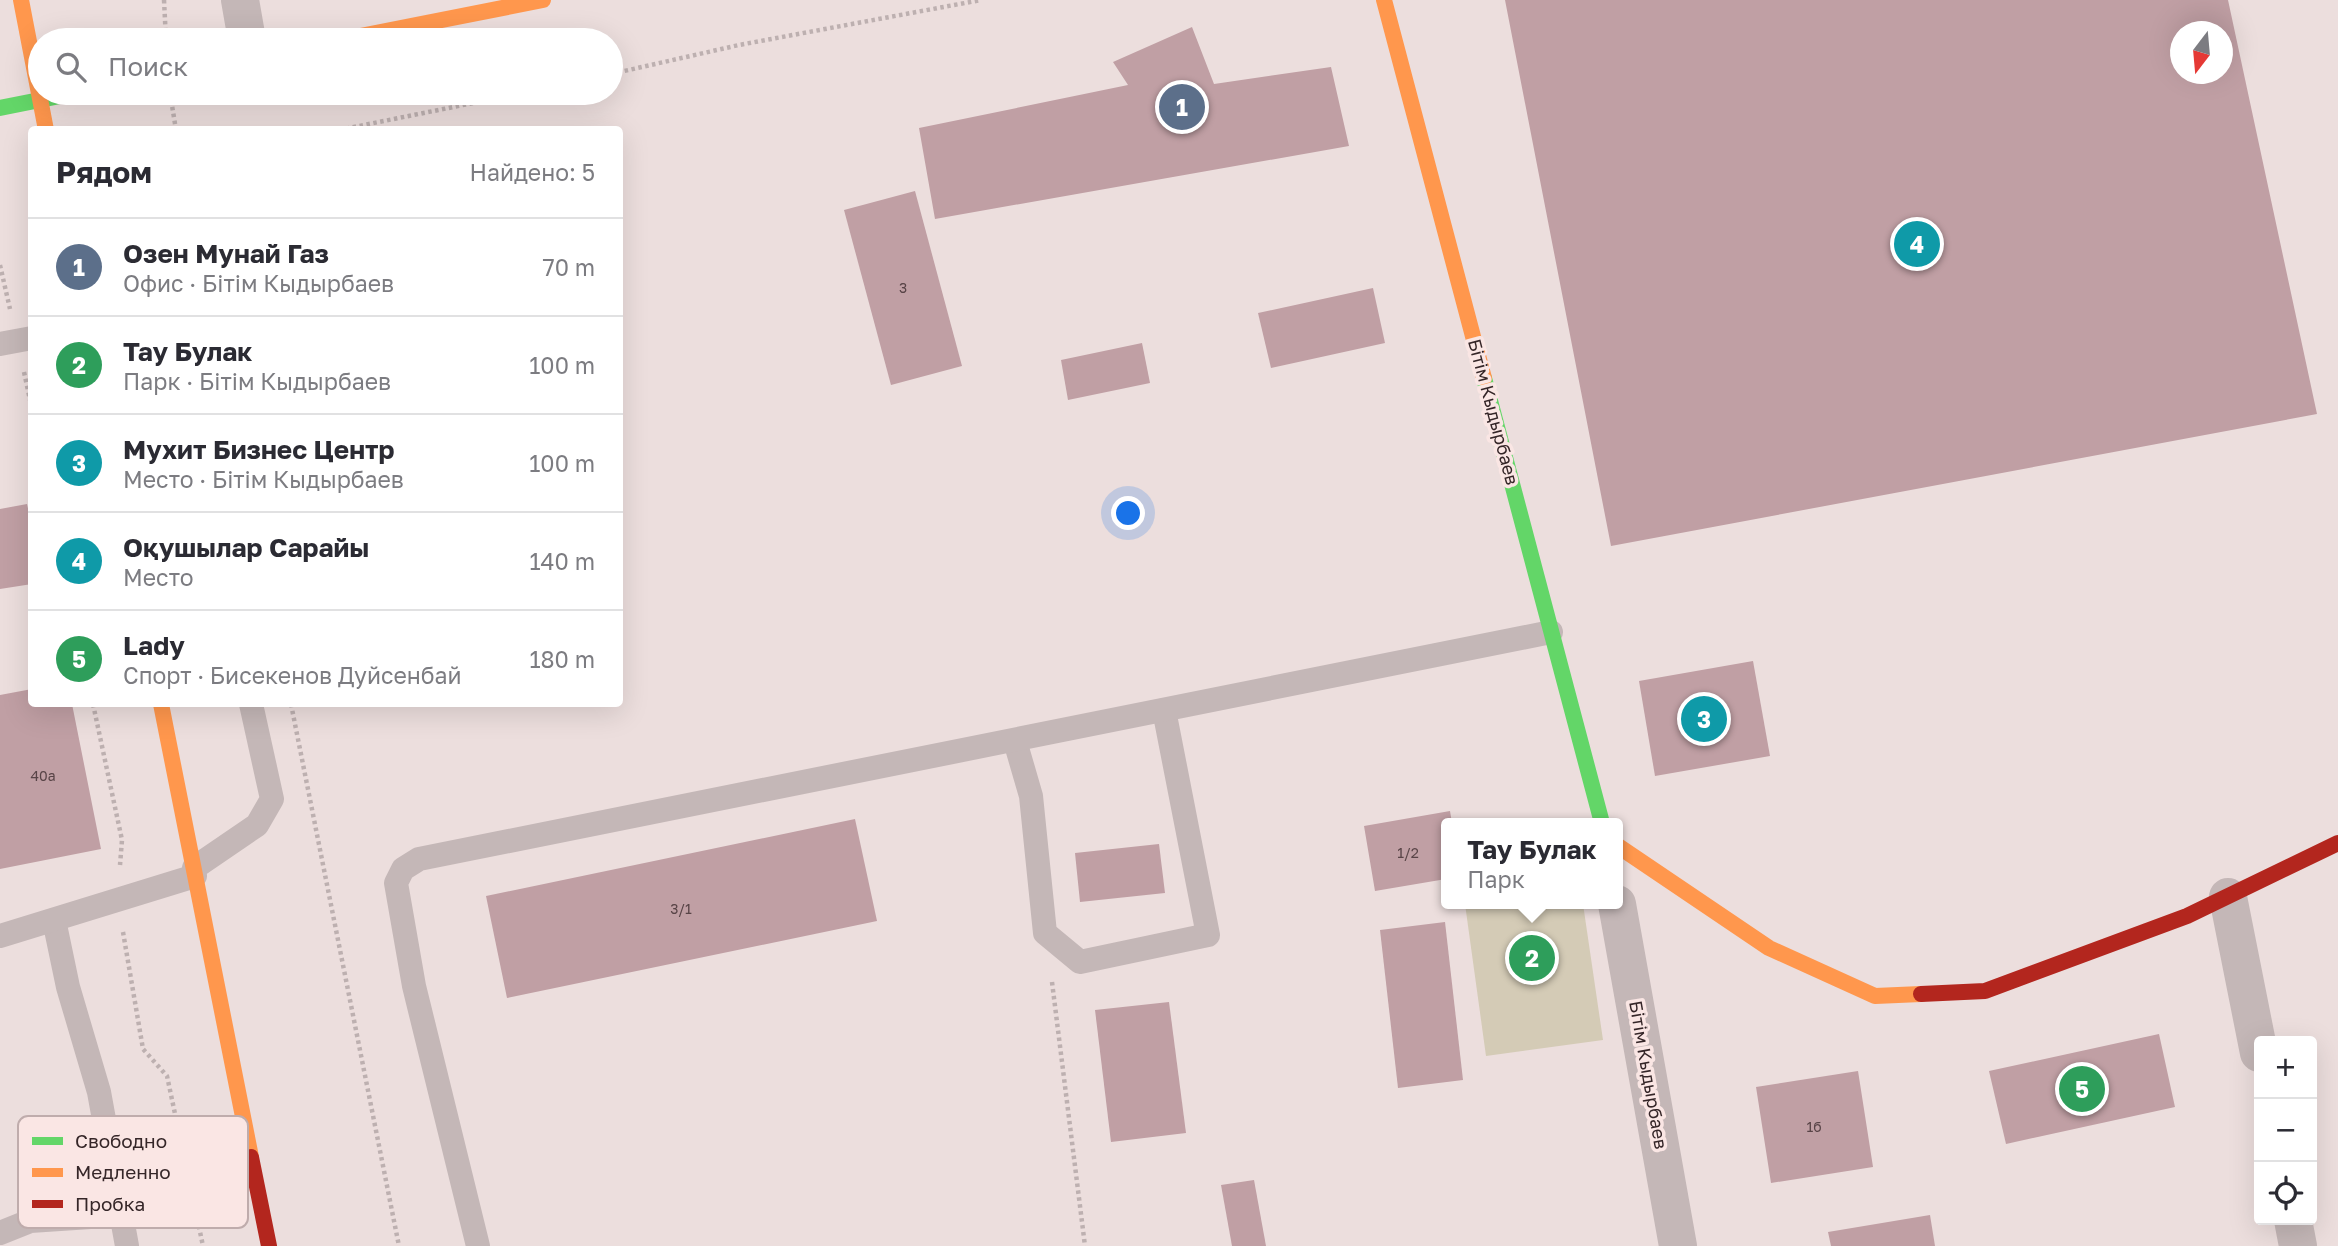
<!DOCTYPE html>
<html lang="ru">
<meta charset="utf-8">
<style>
:root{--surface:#fff;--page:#f2f2f3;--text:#2b2b33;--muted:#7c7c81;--line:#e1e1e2;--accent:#0f766e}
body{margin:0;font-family:"Golos Text",sans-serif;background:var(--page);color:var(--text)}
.controls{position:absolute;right:21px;bottom:21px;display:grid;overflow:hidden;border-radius:7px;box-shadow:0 7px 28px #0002}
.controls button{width:63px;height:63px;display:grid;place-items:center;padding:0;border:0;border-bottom:2px solid var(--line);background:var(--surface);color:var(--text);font:35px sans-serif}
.compass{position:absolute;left:2170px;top:21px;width:63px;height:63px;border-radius:50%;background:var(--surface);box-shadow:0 7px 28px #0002;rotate:196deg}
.you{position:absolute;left:1129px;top:514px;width:24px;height:24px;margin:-18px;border:5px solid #fff;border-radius:50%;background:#1a73e8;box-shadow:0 0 0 10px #1a73e833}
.badge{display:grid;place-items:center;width:46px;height:46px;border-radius:50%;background:var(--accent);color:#fff;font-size:23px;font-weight:700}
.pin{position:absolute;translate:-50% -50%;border:4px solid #fff;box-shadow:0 2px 7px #0006}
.popup{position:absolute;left:1441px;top:818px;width:182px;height:91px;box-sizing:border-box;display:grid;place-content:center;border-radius:7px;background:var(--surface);filter:drop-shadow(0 2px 5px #0005);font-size:23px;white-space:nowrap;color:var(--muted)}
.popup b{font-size:26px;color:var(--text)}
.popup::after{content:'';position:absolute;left:50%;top:100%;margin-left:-14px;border:14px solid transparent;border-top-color:var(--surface)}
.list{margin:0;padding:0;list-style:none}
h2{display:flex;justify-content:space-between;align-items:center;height:91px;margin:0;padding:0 28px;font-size:30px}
h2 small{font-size:23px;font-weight:400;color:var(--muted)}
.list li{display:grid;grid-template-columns:46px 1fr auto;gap:21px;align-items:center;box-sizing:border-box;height:98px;padding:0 28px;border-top:2px solid var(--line)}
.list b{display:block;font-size:26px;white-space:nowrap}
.list p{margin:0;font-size:23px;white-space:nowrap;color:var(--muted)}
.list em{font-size:23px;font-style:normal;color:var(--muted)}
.icon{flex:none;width:38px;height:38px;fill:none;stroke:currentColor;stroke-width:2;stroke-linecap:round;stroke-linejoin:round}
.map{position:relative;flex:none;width:2338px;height:1246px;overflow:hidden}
.search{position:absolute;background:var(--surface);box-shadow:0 7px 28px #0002;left:28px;top:28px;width:595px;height:77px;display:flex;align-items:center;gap:18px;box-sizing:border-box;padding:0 24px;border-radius:38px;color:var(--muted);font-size:26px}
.panel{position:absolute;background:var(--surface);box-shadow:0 7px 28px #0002;left:28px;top:126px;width:595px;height:581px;border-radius:7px}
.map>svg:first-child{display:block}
.green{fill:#d4cbb6}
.building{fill:#c09fa4;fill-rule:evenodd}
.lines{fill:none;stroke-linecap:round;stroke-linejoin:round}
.path{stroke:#bdb0b0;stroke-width:4.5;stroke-dasharray:3.5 3.5;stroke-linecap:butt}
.lane{stroke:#c4b7b7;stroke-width:24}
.street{stroke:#c4b7b7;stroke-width:38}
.fast{stroke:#63d668;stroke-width:16}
.slow{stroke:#ff974d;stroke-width:16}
.jam{stroke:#b3261e;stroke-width:16}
.labels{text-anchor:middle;stroke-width:7;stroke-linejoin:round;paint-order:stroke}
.number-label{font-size:14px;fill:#584447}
.street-label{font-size:18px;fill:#352628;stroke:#fae6e4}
.key{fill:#fae6e4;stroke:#bfacac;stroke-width:2}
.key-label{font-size:19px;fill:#352628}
</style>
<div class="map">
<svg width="2338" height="1246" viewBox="0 0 2338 1246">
<rect width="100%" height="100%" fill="#ecdedd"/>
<polygon class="green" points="1465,904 1583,904 1603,1040 1486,1056"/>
<g class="building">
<path d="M1505,0H2228L2317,414L1611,546ZM2180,32H2222V74H2180Z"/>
<polygon points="1192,27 1214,84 1331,67 1349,146 935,219 919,128 1128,85 1113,62"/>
<polygon points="915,191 962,366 891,385 844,210"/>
<polygon points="1373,288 1385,343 1271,368 1258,313"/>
<polygon points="1142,343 1150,383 1068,400 1061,360"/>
<polygon points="27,504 32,526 32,584 0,589 0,509"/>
<polygon points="1753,661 1770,756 1655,776 1639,681"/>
<polygon points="32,689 32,704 72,704 101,849 0,869 0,695"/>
<polygon points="1450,811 1452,823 1446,823 1446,879 1375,891 1364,826"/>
<polygon points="855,819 877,921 507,998 486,896"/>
<polygon points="1159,844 1165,893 1080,902 1075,853"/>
<polygon points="1445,922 1463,1080 1398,1088 1380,930"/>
<polygon points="1169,1002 1186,1133 1111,1142 1095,1010"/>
<polygon points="2159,1034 2175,1107 2006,1144 1989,1071"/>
<polygon points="1858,1071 1873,1167 1771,1183 1756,1087"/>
<polygon points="171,1162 179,1202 139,1209 132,1168"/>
<polygon points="1254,1180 1266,1246 1232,1246 1221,1185"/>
<polygon points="1930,1215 1935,1246 1831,1246 1828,1232"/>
</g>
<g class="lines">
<g class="path">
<polyline points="164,0 166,40"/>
<polyline points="611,74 739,45 981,0"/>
<polyline points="170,93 176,130"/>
<polyline points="339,130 523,93"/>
<polyline points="0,265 10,309"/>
<polyline points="24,372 32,409"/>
<polyline points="93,704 122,840 120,865"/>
<polyline points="291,704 399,1246"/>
<polyline points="123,932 143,1049 167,1076 203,1246"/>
<polyline points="1052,982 1085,1246"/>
</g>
<g class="lane">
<polyline points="0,344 32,338"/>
<polyline points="1015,741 1031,796 1045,933 1080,962 1208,935 1164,710"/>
<polyline points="194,868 257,825 272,799 251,704"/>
<polyline points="54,920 68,987 99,1092 127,1246"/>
<polyline points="0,936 195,876"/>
<polyline points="0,1233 30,1221 121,1215"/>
<polyline points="478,1246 414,986 396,883 403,869 419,859 1551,632"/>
</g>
<g class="street">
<polyline points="240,0 247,40"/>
<polyline points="2228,897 2259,1053"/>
<polyline points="1617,904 1678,1246"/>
<polyline points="2293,1220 2298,1246"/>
</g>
<g class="fast">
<polyline points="0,108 75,93"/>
<polyline points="1484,378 1602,823"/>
</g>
<g class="slow">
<polyline points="21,0 46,130"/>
<polyline points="1384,0 1484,378"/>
<polyline points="340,40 543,0"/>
<polyline points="161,704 251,1157"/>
<polyline points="1618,846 1769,948 1875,996 1921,994"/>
</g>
<g class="jam">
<polyline points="1921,994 1985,991 2187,916 2338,843"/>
<polyline points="251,1157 269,1246"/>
</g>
</g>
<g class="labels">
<g class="number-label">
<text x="903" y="293">3</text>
<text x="43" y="781">40а</text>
<text x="1408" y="858">1/2</text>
<text x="681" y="914">3/1</text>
<text x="1814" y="1132">1б</text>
</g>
<g class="street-label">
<text transform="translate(1493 412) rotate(75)" y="6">Бiтiм Кыдырбаев</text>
<text transform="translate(1648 1075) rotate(80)" y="6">Бiтiм Кыдырбаев</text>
</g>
</g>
<rect x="18" y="1116" width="230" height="112" rx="10" class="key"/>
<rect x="32" y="1137" width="31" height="8" fill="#63d668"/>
<rect x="32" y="1168" width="31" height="9" fill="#ff974d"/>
<rect x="32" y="1200" width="31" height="8" fill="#b3261e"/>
<g class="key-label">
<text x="75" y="1148">Свободно</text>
<text x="75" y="1179">Медленно</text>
<text x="75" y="1211">Пробка</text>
</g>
</svg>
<div class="controls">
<button>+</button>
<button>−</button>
<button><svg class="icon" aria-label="locate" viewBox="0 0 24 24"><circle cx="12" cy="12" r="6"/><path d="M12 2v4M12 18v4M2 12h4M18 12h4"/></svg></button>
</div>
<svg class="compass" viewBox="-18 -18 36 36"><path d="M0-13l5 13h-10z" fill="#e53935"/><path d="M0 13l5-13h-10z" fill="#7c7c81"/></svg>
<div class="you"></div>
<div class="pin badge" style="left:1182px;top:107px;background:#5c6f8a">1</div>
<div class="pin badge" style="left:1532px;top:958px;background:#2e9e5b">2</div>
<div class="popup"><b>Тау Булак</b>Парк</div>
<div class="pin badge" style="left:1704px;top:719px;background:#0f9aa8">3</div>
<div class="pin badge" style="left:1917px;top:244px;background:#0f9aa8">4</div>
<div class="pin badge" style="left:2082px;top:1089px;background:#2e9e5b">5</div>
<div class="search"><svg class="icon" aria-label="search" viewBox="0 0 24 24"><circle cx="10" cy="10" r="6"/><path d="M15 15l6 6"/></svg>Поиск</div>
<section class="panel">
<h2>Рядом<small>Найдено: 5</small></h2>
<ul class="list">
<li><span class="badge" style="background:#5c6f8a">1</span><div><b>Озен Мунай Газ</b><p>Офис · Бiтiм Кыдырбаев</p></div><em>70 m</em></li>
<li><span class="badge" style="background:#2e9e5b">2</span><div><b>Тау Булак</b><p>Парк · Бiтiм Кыдырбаев</p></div><em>100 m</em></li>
<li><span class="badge" style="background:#0f9aa8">3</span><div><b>Мухит Бизнес Центр</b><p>Место · Бiтiм Кыдырбаев</p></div><em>100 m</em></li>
<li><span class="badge" style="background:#0f9aa8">4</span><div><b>Оқушылар Сарайы</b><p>Место</p></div><em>140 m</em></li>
<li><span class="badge" style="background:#2e9e5b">5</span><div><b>Lady</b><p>Спорт · Бисекенов Дуйсенбай</p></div><em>180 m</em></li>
</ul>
</section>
</div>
